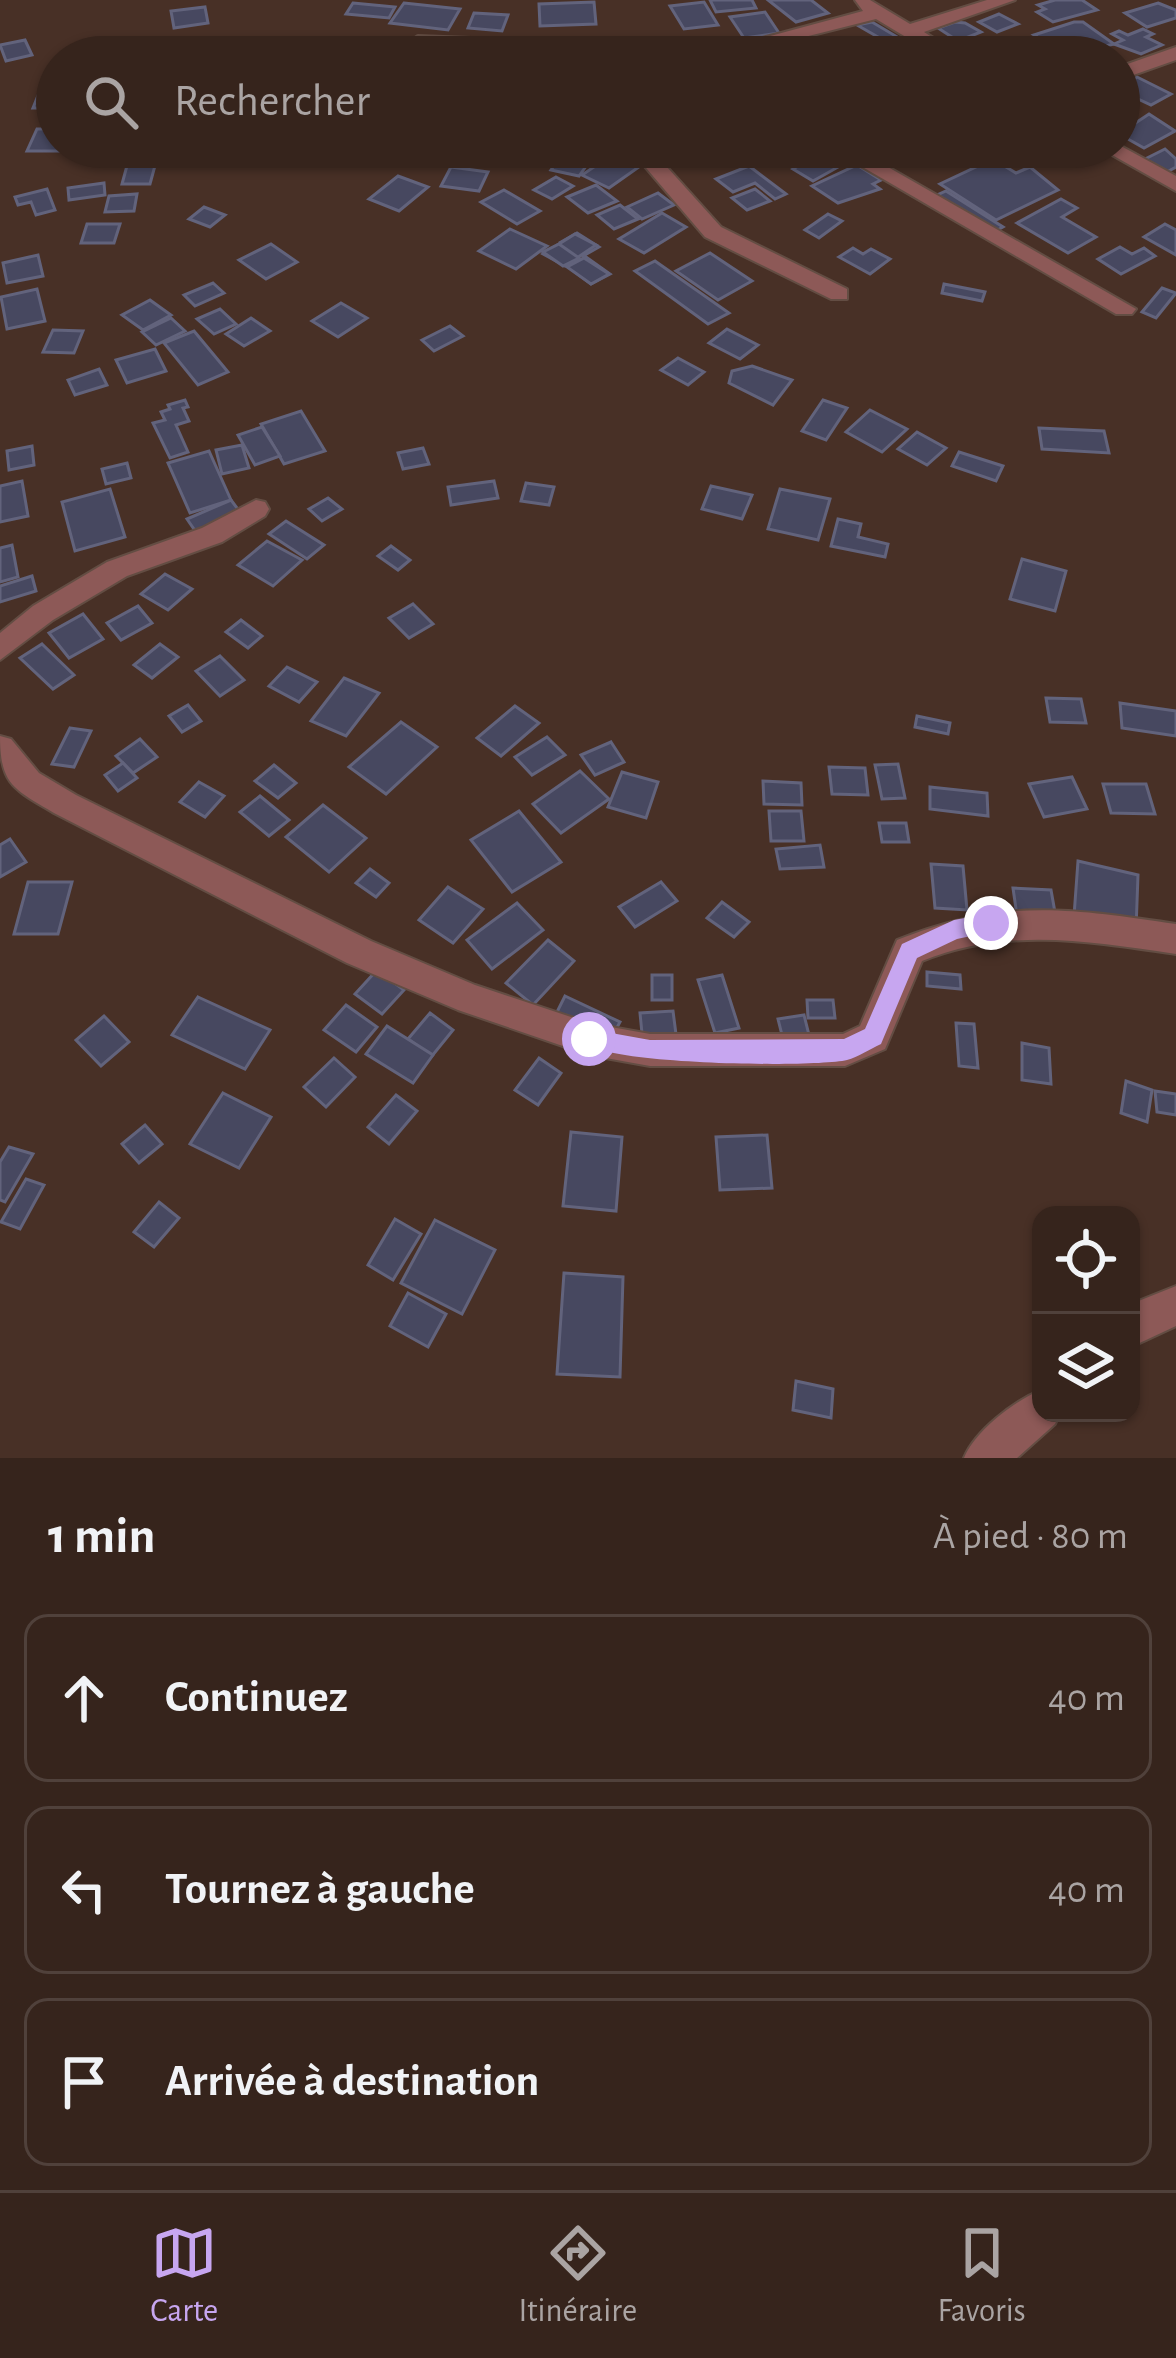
<!DOCTYPE html>
<html lang="fr">
<meta charset="utf-8">
<style>
:root{--surface:#36241c;--page:#413029;--text:#f1f3f6;--muted:#aaa4a3;--line:#50413b;--accent:#c7a6f0}
body{margin:0;font-family:"Alegreya Sans",sans-serif;background:var(--page);color:var(--text)}
.controls{position:absolute;right:36px;bottom:36px;display:grid;overflow:hidden;border-radius:24px;box-shadow:0 3px 9px #0004}
.controls button{width:108px;height:108px;display:grid;place-items:center;padding:0;border:0;border-bottom:3px solid var(--line);background:var(--surface);color:var(--text);font:60px sans-serif}
.stop{position:absolute;width:36px;height:36px;margin:-27px;border:9px solid #c7a6f0;border-radius:50%;background:#fff}
.stop.end{background:#c7a6f0;border-color:#fff;box-shadow:0 3px 12px #0008}
.list{margin:0;padding:0;list-style:none}
h2{display:flex;justify-content:space-between;align-items:center;height:156px;margin:0;padding:0 48px;font-size:51px}
h2 small{font-size:39px;font-weight:400;color:var(--muted)}
.list li{display:grid;grid-template-columns:78px 1fr auto;gap:36px;align-items:center;box-sizing:border-box;height:168px;margin:0 24px 24px;padding:0 24px;border:3px solid var(--line);border-radius:24px}
.list b{display:block;font-size:45px;white-space:nowrap}
.list em{font-size:39px;font-style:normal;color:var(--muted)}
.icon{flex:none;width:66px;height:66px;fill:none;stroke:currentColor;stroke-width:2;stroke-linecap:round;stroke-linejoin:round}
.map{position:relative;flex:none;width:1176px;height:1458px;overflow:hidden}
.search{position:absolute;background:var(--surface);box-shadow:0 3px 9px #0004;left:36px;right:36px;top:36px;height:132px;display:flex;align-items:center;gap:30px;box-sizing:border-box;padding:0 42px;border-radius:66px;color:var(--muted);font-size:45px}
.sheet{height:732px;background:var(--surface)}
nav{display:flex;justify-content:space-around;align-items:center;box-sizing:border-box;height:168px;border-top:3px solid var(--line);background:var(--surface);font-size:33px;color:var(--muted)}
nav a{display:grid;justify-items:center;gap:6px}
nav .on{color:var(--accent)}
.map>svg:first-child{display:block}
.building{fill:#474860;stroke:#62637c;stroke-width:3}
.lines{fill:none;stroke-linecap:round;stroke-linejoin:round}
.minor-casing{stroke:#634d43;stroke-width:4}
.minor{fill:#8d5957;fill-rule:evenodd}
.route{fill:#c7a6f0}
</style>
<div class="map">
<svg width="1176" height="1458" viewBox="0 0 1176 1458">
<rect width="100%" height="100%" fill="#483026"/>
<g class="building">
<polygon points="710,0 752,0 756,8 716,12"/>
<polygon points="768,0 811,0 828,13 796,22"/>
<polygon points="1055,0 1082,0 1097,10 1053,22 1037,12 1045,9 1038,5"/>
<polygon points="594,2 596,24 540,26 539,4"/>
<polygon points="704,2 718,25 684,29 670,6"/>
<polygon points="353,3 395,7 389,18 346,14"/>
<polygon points="404,3 460,9 448,30 390,23"/>
<polygon points="1158,3 1176,10 1176,18 1147,27 1125,13"/>
<polygon points="205,7 208,23 174,28 171,11"/>
<polygon points="765,12 779,33 744,38 730,17"/>
<polygon points="474,13 508,15 502,31 468,28"/>
<polygon points="999,14 1018,24 997,32 979,22"/>
<polygon points="872,22 904,41 892,45 857,25"/>
<polygon points="955,22 965,23 981,32 958,41 938,28"/>
<polygon points="1074,22 1083,22 1114,44 1067,55 1034,35"/>
<polygon points="1143,29 1153,34 1146,37 1162,45 1141,54 1114,44 1123,40 1112,34 1119,31 1128,35"/>
<polygon points="25,40 32,55 6,61 0,45"/>
<polygon points="186,41 223,44 214,57 175,57"/>
<polygon points="1029,41 1044,48 1059,57 1019,57 1024,55 1010,47"/>
<polygon points="294,42 339,49 333,57 281,57"/>
<polygon points="1137,77 1171,94 1151,105 1119,90"/>
<polygon points="41,88 57,88 57,108 33,108"/>
<polygon points="1149,114 1175,131 1144,148 1119,134"/>
<polygon points="37,129 57,129 60,151 27,151"/>
<polygon points="1165,149 1176,159 1176,167 1165,173 1143,160"/>
<polygon points="616,152 643,164 609,188 582,175"/>
<polygon points="818,155 838,167 813,181 793,169"/>
<polygon points="561,156 589,162 579,176 551,170"/>
<polygon points="993,159 1016,173 1030,167 1058,190 996,220 940,184"/>
<polygon points="128,162 156,162 150,184 122,184"/>
<polygon points="857,165 881,180 873,184 880,189 838,203 812,186"/>
<polygon points="749,166 786,194 775,199 755,183 733,192 716,179"/>
<polygon points="451,167 488,172 479,191 441,186"/>
<polygon points="398,176 428,187 399,211 369,199"/>
<polygon points="556,177 573,186 552,199 534,190"/>
<polygon points="104,183 105,195 69,200 68,188"/>
<polygon points="596,185 617,201 588,213 567,197"/>
<polygon points="47,189 55,210 36,215 31,202 18,205 15,197"/>
<polygon points="755,189 770,201 747,210 732,198"/>
<polygon points="504,190 540,211 517,224 481,202"/>
<polygon points="946,191 1003,227 992,233 935,196"/>
<polygon points="658,193 674,205 642,219 627,207"/>
<polygon points="137,194 134,211 105,212 109,196"/>
<polygon points="1061,199 1077,208 1062,217 1096,237 1068,253 1017,223"/>
<polygon points="620,205 638,219 614,229 597,215"/>
<polygon points="204,207 225,215 210,227 189,219"/>
<polygon points="662,213 686,227 644,253 619,239"/>
<polygon points="828,214 842,221 819,238 805,230"/>
<polygon points="87,224 120,224 114,243 81,243"/>
<polygon points="1165,224 1176,230 1176,255 1144,237"/>
<polygon points="510,229 547,246 516,269 479,251"/>
<polygon points="577,233 599,247 583,256 561,242"/>
<polygon points="575,234 596,245 565,266 543,254"/>
<polygon points="271,244 297,262 266,279 239,260"/>
<polygon points="559,244 579,258 563,266 543,252"/>
<polygon points="1120,247 1132,254 1144,248 1155,256 1121,274 1098,259"/>
<polygon points="853,248 863,254 871,249 890,259 870,274 839,257"/>
<polygon points="710,253 752,281 718,300 676,271"/>
<polygon points="38,255 43,276 7,283 3,263"/>
<polygon points="586,257 610,274 591,284 567,266"/>
<polygon points="584,258 609,274 591,284 567,267"/>
<polygon points="655,261 729,313 708,324 635,271"/>
<polygon points="213,283 224,293 195,306 184,295"/>
<polygon points="944,284 985,292 982,301 942,293"/>
<polygon points="1162,288 1176,293 1156,318 1142,312"/>
<polygon points="37,289 45,321 7,329 1,297"/>
<polygon points="150,300 171,315 143,330 122,315"/>
<polygon points="341,303 367,318 338,337 312,321"/>
<polygon points="220,309 236,324 214,334 197,319"/>
<polygon points="171,318 185,331 156,345 142,332"/>
<polygon points="251,318 270,331 244,346 226,334"/>
<polygon points="450,326 463,336 434,351 422,340"/>
<polygon points="727,329 758,345 740,359 709,343"/>
<polygon points="53,330 83,331 74,353 43,352"/>
<polygon points="194,331 228,372 198,385 164,343"/>
<polygon points="155,349 166,371 127,383 116,360"/>
<polygon points="678,358 704,372 688,385 661,370"/>
<polygon points="752,366 792,380 773,405 729,383 732,371"/>
<polygon points="99,369 107,385 75,395 68,380"/>
<polygon points="185,400 188,407 183,408 189,421 176,425 188,452 170,458 153,423 165,420 161,412 170,409 168,405"/>
<polygon points="823,400 847,408 826,440 802,431"/>
<polygon points="870,410 907,429 882,452 846,432"/>
<polygon points="301,411 325,451 284,464 261,424"/>
<polygon points="262,427 280,456 255,465 238,435"/>
<polygon points="1039,428 1104,431 1109,453 1042,449"/>
<polygon points="917,432 946,448 927,465 898,449"/>
<polygon points="242,445 249,468 222,474 216,450"/>
<polygon points="32,446 34,465 9,470 7,451"/>
<polygon points="423,448 429,464 403,469 398,453"/>
<polygon points="209,451 231,500 190,513 168,463"/>
<polygon points="959,452 1003,466 996,481 952,466"/>
<polygon points="127,463 131,478 106,484 102,469"/>
<polygon points="22,481 28,516 0,522 0,486"/>
<polygon points="494,481 498,498 451,505 448,487"/>
<polygon points="526,483 554,487 549,505 521,501"/>
<polygon points="711,486 752,495 742,519 702,509"/>
<polygon points="110,489 125,537 75,551 62,502"/>
<polygon points="780,489 830,499 818,540 768,529"/>
<polygon points="328,498 342,509 322,521 309,509"/>
<polygon points="231,500 240,512 196,532 187,519"/>
<polygon points="838,519 861,524 858,537 888,544 885,557 831,546"/>
<polygon points="286,521 324,545 307,559 269,534"/>
<polygon points="267,541 302,560 273,586 238,565"/>
<polygon points="12,545 18,577 0,582 0,548"/>
<polygon points="391,546 410,560 398,570 378,556"/>
<polygon points="1022,559 1066,571 1055,611 1010,599"/>
<polygon points="165,574 192,589 168,610 141,594"/>
<polygon points="32,576 36,591 0,602 0,586"/>
<polygon points="413,604 433,624 409,638 389,618"/>
<polygon points="138,606 152,623 121,640 107,623"/>
<polygon points="83,614 103,639 69,658 49,633"/>
<polygon points="241,620 262,636 248,648 226,632"/>
<polygon points="42,644 74,675 53,689 20,658"/>
<polygon points="160,644 178,657 152,678 134,665"/>
<polygon points="220,656 244,680 220,696 196,671"/>
<polygon points="287,667 317,682 299,702 269,686"/>
<polygon points="344,678 379,693 346,736 311,721"/>
<polygon points="1046,698 1081,699 1086,723 1050,722"/>
<polygon points="1120,703 1176,711 1176,736 1122,728"/>
<polygon points="188,705 201,721 182,732 169,716"/>
<polygon points="515,706 539,723 501,756 477,738"/>
<polygon points="917,716 950,723 948,734 915,727"/>
<polygon points="401,722 437,747 386,794 349,767"/>
<polygon points="70,728 91,731 74,767 52,764"/>
<polygon points="547,737 565,755 532,775 515,757"/>
<polygon points="140,739 157,757 133,773 116,756"/>
<polygon points="611,742 624,762 595,775 581,755"/>
<polygon points="123,763 137,778 118,791 105,775"/>
<polygon points="898,764 905,798 882,799 875,765"/>
<polygon points="274,765 296,783 278,798 255,781"/>
<polygon points="829,767 865,768 868,795 832,794"/>
<polygon points="580,771 609,799 561,833 533,804"/>
<polygon points="622,772 658,782 646,818 608,807"/>
<polygon points="1072,777 1087,809 1044,817 1029,784"/>
<polygon points="763,781 801,783 802,805 764,804"/>
<polygon points="199,782 224,796 205,817 180,802"/>
<polygon points="1103,784 1146,784 1155,814 1111,813"/>
<polygon points="930,787 987,793 988,816 930,809"/>
<polygon points="260,796 289,820 269,836 240,812"/>
<polygon points="323,805 366,838 329,872 286,837"/>
<polygon points="519,811 561,862 512,892 471,840"/>
<polygon points="769,811 801,811 804,841 771,841"/>
<polygon points="879,823 906,823 909,842 882,842"/>
<polygon points="10,839 26,862 0,877 0,845"/>
<polygon points="820,845 824,867 780,869 776,849"/>
<polygon points="1078,861 1138,875 1136,930 1074,916"/>
<polygon points="931,864 963,866 967,910 935,908"/>
<polygon points="370,869 389,883 376,897 356,883"/>
<polygon points="28,882 72,882 58,934 14,934"/>
<polygon points="661,882 677,901 635,927 619,907"/>
<polygon points="448,887 483,909 453,943 419,920"/>
<polygon points="1013,888 1051,890 1056,918 1017,916"/>
<polygon points="722,902 749,922 734,937 707,918"/>
<polygon points="517,903 543,930 492,969 467,940"/>
<polygon points="548,940 574,961 533,1005 506,983"/>
<polygon points="377,970 404,990 382,1014 355,994"/>
<polygon points="927,972 960,975 961,989 927,986"/>
<rect x="652" y="975" width="20" height="25"/>
<polygon points="722,975 739,1028 715,1033 698,980"/>
<polygon points="565,996 620,1022 607,1046 553,1020"/>
<polygon points="198,997 270,1030 245,1069 172,1035"/>
<polygon points="807,1000 833,1000 835,1018 808,1018"/>
<polygon points="346,1005 377,1027 356,1052 324,1030"/>
<polygon points="673,1011 677,1042 643,1044 640,1013"/>
<polygon points="430,1013 453,1030 432,1056 408,1039"/>
<polygon points="804,1015 809,1035 783,1039 778,1019"/>
<polygon points="104,1016 129,1042 101,1066 76,1040"/>
<polygon points="956,1023 974,1024 978,1068 959,1066"/>
<polygon points="387,1026 433,1055 413,1083 366,1054"/>
<polygon points="1022,1043 1049,1048 1051,1084 1022,1080"/>
<polygon points="334,1058 355,1077 326,1107 304,1087"/>
<polygon points="539,1058 561,1073 538,1105 515,1090"/>
<polygon points="1126,1081 1152,1090 1147,1122 1121,1113"/>
<polygon points="1155,1091 1176,1094 1176,1115 1157,1112"/>
<polygon points="223,1093 271,1117 239,1168 190,1144"/>
<polygon points="396,1095 417,1111 389,1144 368,1127"/>
<polygon points="145,1125 162,1144 139,1163 122,1144"/>
<polygon points="571,1132 622,1137 616,1211 563,1206"/>
<polygon points="767,1135 772,1188 720,1190 716,1137"/>
<polygon points="9,1147 33,1154 5,1202 0,1200 0,1162"/>
<polygon points="26,1179 44,1185 20,1229 1,1222"/>
<polygon points="159,1202 179,1218 154,1247 134,1232"/>
<polygon points="395,1219 421,1234 393,1280 368,1265"/>
<polygon points="435,1220 495,1250 462,1314 401,1283"/>
<polygon points="564,1273 623,1277 620,1377 557,1374"/>
<polygon points="408,1293 446,1314 428,1347 390,1326"/>
<polygon points="796,1381 833,1389 831,1418 793,1410"/>
</g>
<g class="lines">
<g class="minor-casing">
<g id="minor">
<polygon points="855,0 870,0 910,24 987,0 1015,0 924,32 963,57 939,57 876,19 725,57 692,57 863,11"/>
<polygon points="418,36 581,42 656,51 666,57 411,46 409,42"/>
<polygon points="1176,47 1176,60 1119,80 1119,67"/>
<polygon points="1119,145 1176,176 1176,191 1098,147"/>
<polygon points="636,147 656,147 658,157 721,227 847,289 847,299 831,299 705,237 641,162"/>
<polygon points="828,147 853,147 1136,309 1132,314 1116,314"/>
<polygon points="256,500 265,502 269,509 265,516 222,542 127,576 53,620 0,660 0,633 33,606 107,562 202,528"/>
<path d="M0,736L11,739L39,773L76,795L371,941L475,985L589,1023L650,1034H843L860,1026L897,940C1003,898 1067,908 1176,924V954C1088,941 1006,927 922,961L885,1049L845,1066H650L589,1055L458,1010L347,963L54,813C14,789 0,785 0,736Z"/>
<polygon points="1176,1286 1176,1326 1131,1347 1131,1304"/>
<path d="M1041,1390V1413H1060L1055,1424L1017,1458H964C975,1431 1014,1401 1041,1390Z"/>
</g>
</g>
<use href="#minor" class="minor"/>
</g>
<path class="route" d="M991,913L999,916V930L957,939L917,958L881,1044C870,1049 858,1057 847,1060C812,1068 592,1065 578,1039L589,1029L650,1040L844,1039L865,1029L902,944L954,920Z"/>
</svg>
<div class="controls">
<button><svg class="icon" aria-label="locate" viewBox="0 0 24 24"><circle cx="12" cy="12" r="6"/><path d="M12 2v4M12 18v4M2 12h4M18 12h4"/></svg></button>
<button><svg class="icon" aria-label="layers" viewBox="0 0 24 24"><path d="M12 4l9 5-9 5-9-5zM3 14l9 5 9-5"/></svg></button>
</div>
<div class="stop" style="left:589px;top:1039px"></div>
<div class="stop end" style="left:991px;top:923px"></div>
<div class="search"><svg class="icon" aria-label="search" viewBox="0 0 24 24"><circle cx="10" cy="10" r="6"/><path d="M15 15l6 6"/></svg>Rechercher</div>
</div>
<section class="sheet">
<h2>1 min<small>À pied · 80 m</small></h2>
<ul class="list">
<li><svg class="icon" aria-label="ahead" viewBox="0 0 24 24"><path d="M12 20V5M6 11l6-6 6 6"/></svg><div><b>Continuez</b></div><em>40 m</em></li>
<li><svg class="icon" aria-label="left" viewBox="0 0 24 24"><path d="M17 20v-9H6M10 6l-5 5 5 5"/></svg><div><b>Tournez à gauche</b></div><em>40 m</em></li>
<li><svg class="icon" aria-label="arrive" viewBox="0 0 24 24"><path d="M6 21V4h12l-3 4 3 4H6"/></svg><div><b>Arrivée à destination</b></div></li>
</ul>
</section>
<nav>
<a class="on"><svg class="icon" aria-label="map" viewBox="0 0 24 24"><path d="M3 6l6-2 6 2 6-2v14l-6 2-6-2-6 2zM9 4v14M15 6v14"/></svg>Carte</a>
<a><svg class="icon" aria-label="directions" viewBox="0 0 24 24"><path d="M12 3l9 9-9 9-9-9zM9 14v-3h6M13 9l2 2-2 2"/></svg>Itinéraire</a>
<a><svg class="icon" aria-label="saved" viewBox="0 0 24 24"><path d="M7 4h10v16l-5-4-5 4z"/></svg>Favoris</a>
</nav>
